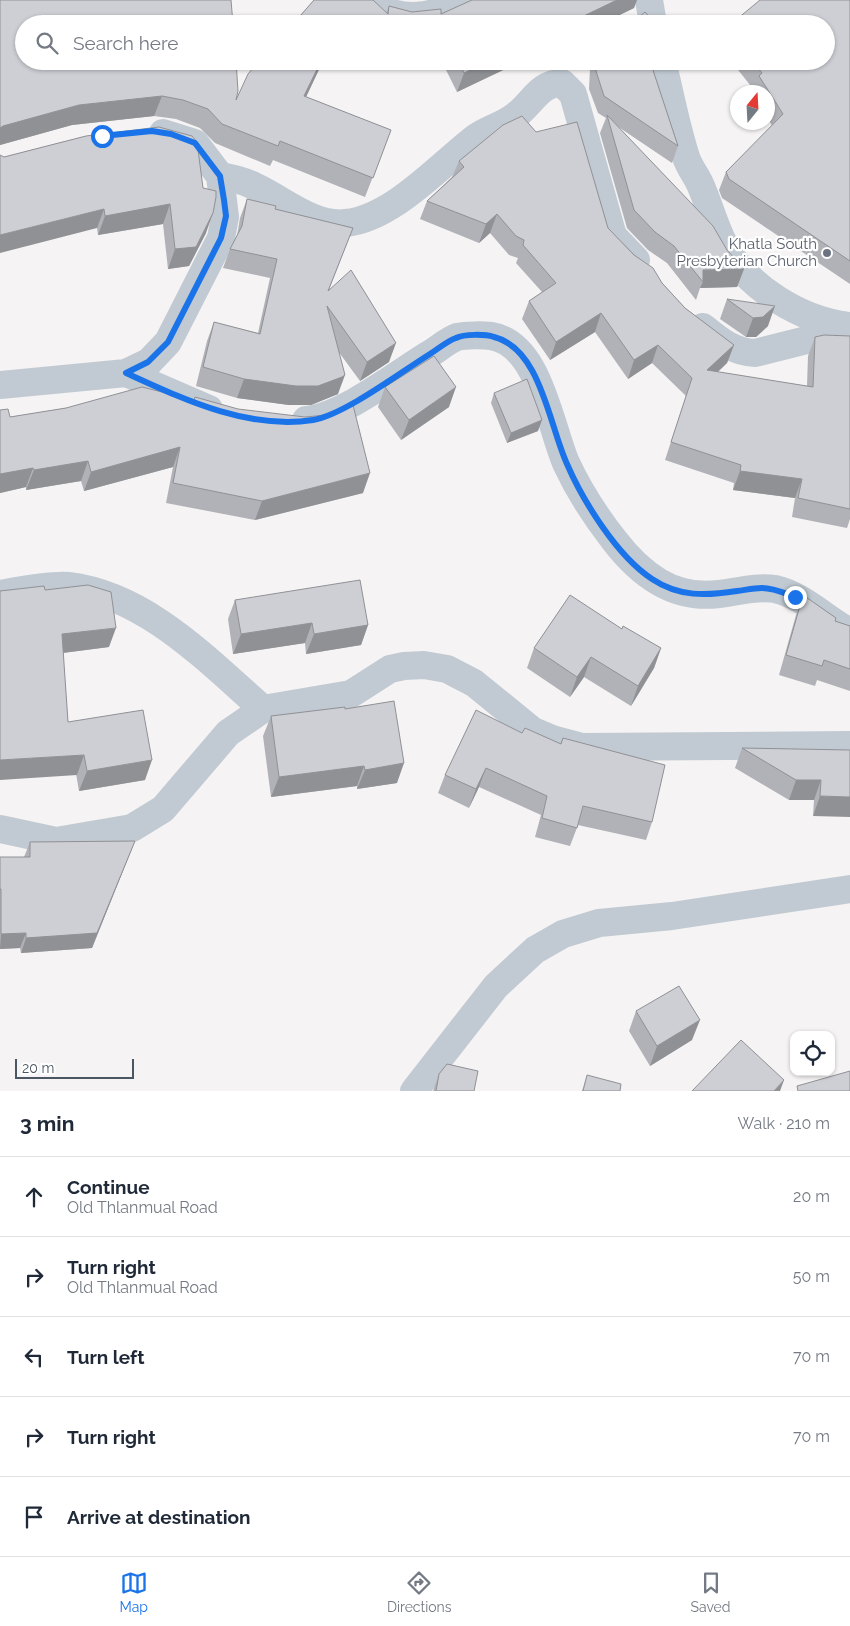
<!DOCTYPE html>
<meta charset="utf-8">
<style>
:root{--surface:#fff;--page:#f6f6f7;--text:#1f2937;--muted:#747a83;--line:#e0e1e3;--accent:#1a73e8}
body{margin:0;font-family:Raleway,sans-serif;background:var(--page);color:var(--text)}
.controls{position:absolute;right:15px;bottom:15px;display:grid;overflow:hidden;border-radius:10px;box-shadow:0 1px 4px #0004}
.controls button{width:45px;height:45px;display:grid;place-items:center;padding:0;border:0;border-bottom:1px solid var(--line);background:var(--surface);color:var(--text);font:25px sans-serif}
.compass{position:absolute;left:730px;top:85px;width:45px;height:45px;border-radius:50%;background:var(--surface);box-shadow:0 1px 4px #0004;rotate:18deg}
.scale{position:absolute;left:15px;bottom:12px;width:119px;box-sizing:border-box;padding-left:5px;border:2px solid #4a5661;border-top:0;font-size:14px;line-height:18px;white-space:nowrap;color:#4a5661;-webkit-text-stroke:4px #fff;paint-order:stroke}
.stop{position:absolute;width:15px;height:15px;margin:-11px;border:4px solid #1a73e8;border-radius:50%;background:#fff}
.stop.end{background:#1a73e8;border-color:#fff;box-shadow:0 1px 5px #0008}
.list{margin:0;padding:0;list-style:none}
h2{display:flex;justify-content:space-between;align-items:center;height:65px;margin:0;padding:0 20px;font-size:21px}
h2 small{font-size:16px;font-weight:400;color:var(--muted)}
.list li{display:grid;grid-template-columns:32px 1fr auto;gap:15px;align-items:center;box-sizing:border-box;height:80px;padding:0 20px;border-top:1px solid var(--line)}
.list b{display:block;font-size:19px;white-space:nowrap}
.list p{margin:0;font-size:16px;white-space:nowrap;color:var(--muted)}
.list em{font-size:16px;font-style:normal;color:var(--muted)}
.icon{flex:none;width:28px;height:28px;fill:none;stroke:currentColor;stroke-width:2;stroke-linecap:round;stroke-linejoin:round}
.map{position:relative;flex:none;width:850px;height:1091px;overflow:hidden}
.search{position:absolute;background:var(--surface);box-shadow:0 1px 4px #0004;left:15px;right:15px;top:15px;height:55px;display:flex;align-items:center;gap:12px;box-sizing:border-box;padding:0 18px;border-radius:28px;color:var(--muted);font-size:19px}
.sheet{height:465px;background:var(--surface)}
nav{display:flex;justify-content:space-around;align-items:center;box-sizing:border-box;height:70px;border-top:1px solid var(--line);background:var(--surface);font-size:14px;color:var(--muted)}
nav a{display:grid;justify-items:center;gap:2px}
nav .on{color:var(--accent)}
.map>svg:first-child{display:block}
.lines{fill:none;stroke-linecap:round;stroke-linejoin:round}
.street{stroke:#c1cad2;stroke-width:28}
.wall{fill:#b0b2b7}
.shaded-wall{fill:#909195}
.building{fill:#cdcfd5;stroke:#909195}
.route{stroke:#1a73e8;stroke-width:6}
.worship-dot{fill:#6b7280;stroke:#fff;stroke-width:2}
.labels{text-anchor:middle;stroke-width:4.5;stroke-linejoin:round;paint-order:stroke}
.worship-label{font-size:15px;fill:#5b616d;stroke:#fff;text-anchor:end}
</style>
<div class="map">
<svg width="850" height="1091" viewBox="0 0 850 1091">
<rect width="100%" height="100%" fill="#f5f3f3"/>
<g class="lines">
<g class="street">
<path d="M365,0C404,26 431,16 471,0"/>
<polyline points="649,0 653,24"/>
<path d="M662,61C670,93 676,126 686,157C689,167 696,175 700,184C709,204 714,225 724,244C747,288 802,321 850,326"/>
<path d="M220,176C233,178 245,181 256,187C284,200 314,227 346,223C393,218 440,165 475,138C487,129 502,126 515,116C531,105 540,82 562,83L573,94L613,236L636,260"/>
<path d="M703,327C719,340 733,352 755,353L850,329"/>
<polyline points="126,373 209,409"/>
<polyline points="0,385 126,373 149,362 168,342 221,238 225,217 220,176 195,143 163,133"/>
<path d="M306,420C342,417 397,374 428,355C437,350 448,340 457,337C466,335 483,335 491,336C539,343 550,426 566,463C579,491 596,517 614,540C640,574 673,600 719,594C737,592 756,586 775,589C802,595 826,619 850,632"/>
<path d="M0,594C17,591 52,584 68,586C146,595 207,660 263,709"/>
<polyline points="0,829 56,841 132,828 163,809 228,733 263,709 351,694 390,669 404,666 424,665 447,669 474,683 533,731 552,739 582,747 850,745"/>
<polyline points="414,1091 496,986 535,950 563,934 599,923 672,916 850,889"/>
</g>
</g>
<g class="wall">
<polygon points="0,0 236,100 259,61 323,61 306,97 391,130 365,197 273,160 270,166 215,143 200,128 176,119 154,116 72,125 0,145"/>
<polygon points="314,0 386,13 389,6 412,12 441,14 472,0 637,0 634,8 601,24 293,24"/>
<polygon points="850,0 850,284 722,198 719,190 726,172 772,126 768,118 768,92 753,92 754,90 731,61 826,61"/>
<polygon points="438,61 522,61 457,92 442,62"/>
<polygon points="593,61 650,61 678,146 672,163 617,126 744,269 737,287 700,288 696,300 667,263 648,250 627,228 600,133 606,118 598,113 589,89 590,69"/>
<polygon points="86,136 206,233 189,266 168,269 163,224 98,235 97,228 4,157"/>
<polygon points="459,161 608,228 662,283 685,308 734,345 727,363 718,372 807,386 808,356 815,337 850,336 850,519 847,528 792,517 795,498 733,490 734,483 665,460 686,396 652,363 628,379 595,332 550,360 522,319 529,301 542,292 516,263 518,258 509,255 490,233 479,243 420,219 427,201 452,177"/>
<polygon points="247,199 275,209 353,228 329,290 389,362 360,381 338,351 338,394 311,405 289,405 237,398 196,386 207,341 214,322 258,333 270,278 223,268 230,249 237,236 240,218"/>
<polygon points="727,299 768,326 756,337 746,337 720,319"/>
<polygon points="385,387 449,407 401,440 378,407"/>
<polygon points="494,393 538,431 507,443 491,403"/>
<polygon points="66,408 363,493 255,520 166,503 173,467 84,491 81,481 26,490 26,487 0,493 0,410 10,417"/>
<polygon points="45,590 109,647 63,653 68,722 145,780 79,791"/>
<polygon points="803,595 835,621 850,626 850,691 817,680 815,686 779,675 796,615"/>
<polygon points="235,600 368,625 361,645 306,654 305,643 233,654 228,619"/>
<polygon points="622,629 661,648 654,668 631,706 584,677 570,697 527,668 534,648"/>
<polygon points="345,709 397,783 357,789 357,786 271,797 263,736 271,716"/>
<polygon points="522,733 560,744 563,738 652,822 646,840 578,825 570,846 535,837 541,815 479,787 469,808 438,793 445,775"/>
<polygon points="742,748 850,750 813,816 814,800 789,800 735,768"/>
<polygon points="135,841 92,948 21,953 20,948 0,949 0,857 24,857 30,842"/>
<polygon points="636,1011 692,1040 650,1066 629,1031"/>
<polygon points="439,1074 474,1091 433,1091"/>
<polygon points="587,1075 583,1091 582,1091"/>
</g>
<g class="shaded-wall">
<polygon points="617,0 637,0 634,8 601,24 567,24"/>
<polygon points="321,61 323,61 297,116 304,96"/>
<polygon points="488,61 522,61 457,92 464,73"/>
<polygon points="162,96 154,116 72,125 0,145 0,128 3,126 79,105"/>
<polygon points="170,204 163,224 98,235 105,216"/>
<polygon points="104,209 97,228 0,253 0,235"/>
<polygon points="213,213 206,233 189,266 168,269 175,249"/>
<polygon points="497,214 490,233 479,243 486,224"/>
<polygon points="744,269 737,287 700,288 703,282 703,270"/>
<polygon points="775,306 768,326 756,337 746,337 753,318"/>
<polygon points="601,313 595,332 550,360 556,342"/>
<polygon points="396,343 389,362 360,381 367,362"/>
<polygon points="658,345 652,363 628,379 634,360"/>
<polygon points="734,345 727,363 700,388 707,370"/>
<polygon points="345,375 338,394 311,405 289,405 237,398 244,379"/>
<polygon points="456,387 449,407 401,440 409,420"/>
<polygon points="542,420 538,431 507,443 511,433"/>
<polygon points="180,447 173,467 84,491 91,472"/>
<polygon points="88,461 81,481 26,490 34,470"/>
<polygon points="33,468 26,487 0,493 0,474"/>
<polygon points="740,471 802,479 795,498 733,490"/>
<polygon points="370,473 363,493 255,520 262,501"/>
<polygon points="312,623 305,643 233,654 241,634"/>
<polygon points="368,625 361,645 306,654 314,634"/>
<polygon points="116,628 109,647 54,654 62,634"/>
<polygon points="661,648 654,668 631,706 638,686"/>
<polygon points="591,657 584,677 570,697 577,677"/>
<polygon points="84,755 77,775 0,780 0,760"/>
<polygon points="152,760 145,780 79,791 87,771"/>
<polygon points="404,763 397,783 357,789 365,770"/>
<polygon points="364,766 357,786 271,797 279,777"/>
<polygon points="486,768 479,787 469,808 476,789"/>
<polygon points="796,780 821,780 814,800 789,800"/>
<polygon points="820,796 850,797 850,817 813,816"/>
<polygon points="135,841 92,948 21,953 26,938"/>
<polygon points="26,933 20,948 0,949 1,934"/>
<polygon points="700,1020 692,1040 650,1066 657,1046"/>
<polygon points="784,1080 780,1091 774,1091"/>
</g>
<g class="building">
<polygon points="0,0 231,0 233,24 24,24 24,61 236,61 238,91 236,100 248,74 259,61 321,61 304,96 391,130 373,178 280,141 278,146 222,124 208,109 183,100 162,96 79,105 3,126 0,128"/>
<polygon points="314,0 373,0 388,14 389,6 412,12 441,9 441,14 472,0 617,0 567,24 352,24 342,15 338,24 293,24"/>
<polygon points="760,0 850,0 850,261 729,179 726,172 783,114 759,76 762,73 752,61 826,61 826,24 731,24"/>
<polygon points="645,12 652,20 652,24 631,24"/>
<polygon points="458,61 488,61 464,73"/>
<polygon points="596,61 650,61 678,146 604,96 596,71"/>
<polygon points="607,115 713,226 727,250 744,269 703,270 703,282 674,246 655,232 634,210"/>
<polygon points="522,116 536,132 577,122 608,228 634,255 653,268 662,283 685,308 734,345 707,370 813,387 815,337 824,335 850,336 850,509 798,498 802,479 740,471 741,465 671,442 692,378 658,345 634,360 601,313 556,342 529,301 556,283 523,245 524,240 516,236 497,214 486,224 427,201 464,167 459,161 503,125"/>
<polygon points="159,127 192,136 197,142 203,188 216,191 216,197 213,213 196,247 175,249 170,204 105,216 104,209 0,235 0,155 4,157 86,136"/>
<polygon points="247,199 276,206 275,209 353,228 328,291 351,270 396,343 367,362 327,306 345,375 342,377 318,386 296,386 244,379 203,367 214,322 260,334 277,259 230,249 242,226"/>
<polygon points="727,299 775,306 763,317 753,318"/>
<polygon points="434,356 456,387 409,420 385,387"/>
<polygon points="527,379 542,420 511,433 494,393"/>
<polygon points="142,387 194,400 195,397 238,409 305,417 326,415 353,405 370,473 262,501 173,483 180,447 91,472 88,461 34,470 33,468 0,474 0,410 8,409 10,417 66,408"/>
<polygon points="360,580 368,625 314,634 312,623 241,634 235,600"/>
<polygon points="88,585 111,592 116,628 62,634 68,722 143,710 152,760 87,771 84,755 0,760 0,591 44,586 45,590"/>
<polygon points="570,595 622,629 623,626 661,648 638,686 591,657 577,677 534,648"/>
<polygon points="803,595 836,618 835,621 850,626 850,669 824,660 822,666 786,655"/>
<polygon points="394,701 404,763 365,770 364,766 279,777 271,716 345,707 345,709"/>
<polygon points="476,710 522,733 525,728 561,744 563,738 665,765 652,822 583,806 577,828 542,818 547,796 486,768 476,789 445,775"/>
<polygon points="742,748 850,750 850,797 820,796 821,780 796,780"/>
<polygon points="135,841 97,933 26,938 26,933 1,934 1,889 0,889 0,857 30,857 30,842"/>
<polygon points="679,986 700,1020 657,1046 636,1011"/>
<polygon points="741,1040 784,1080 774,1091 692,1091"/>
<polygon points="447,1064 478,1071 474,1091 436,1091 439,1074"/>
<polygon points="850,1071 850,1091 798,1091 797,1086"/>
<polygon points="587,1075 621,1084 620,1091 583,1091"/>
</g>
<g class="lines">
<path class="route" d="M102,136L152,131L171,134L195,143L220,176L224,200L226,216L221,238L168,342L148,362L126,373C183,399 247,430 313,420C344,415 401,372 430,354C438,349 447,341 456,338C464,334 485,334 494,337C541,349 549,425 567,464C583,501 617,556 652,579C679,597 706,596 737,591C745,590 754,588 762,588C774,588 784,593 795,597"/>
</g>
<circle class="worship-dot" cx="827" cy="253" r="5"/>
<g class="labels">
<g class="worship-label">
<text x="817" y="249">Khatla South<tspan x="817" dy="17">Presbyterian Church</tspan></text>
</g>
</g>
</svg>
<div class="controls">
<button><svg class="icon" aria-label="locate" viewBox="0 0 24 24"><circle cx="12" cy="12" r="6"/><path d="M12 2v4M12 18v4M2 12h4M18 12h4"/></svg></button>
</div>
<svg class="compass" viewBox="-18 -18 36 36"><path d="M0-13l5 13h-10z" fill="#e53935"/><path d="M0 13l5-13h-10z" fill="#747a83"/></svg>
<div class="scale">20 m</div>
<div class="stop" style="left:102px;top:136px"></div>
<div class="stop end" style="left:795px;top:597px"></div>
<div class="search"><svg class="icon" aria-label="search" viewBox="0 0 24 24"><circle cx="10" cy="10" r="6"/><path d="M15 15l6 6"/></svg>Search here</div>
</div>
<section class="sheet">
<h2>3 min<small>Walk · 210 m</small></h2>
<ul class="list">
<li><svg class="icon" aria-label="ahead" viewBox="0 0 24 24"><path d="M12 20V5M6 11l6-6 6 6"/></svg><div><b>Continue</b><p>Old Thlanmual Road</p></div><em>20 m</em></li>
<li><svg class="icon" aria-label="right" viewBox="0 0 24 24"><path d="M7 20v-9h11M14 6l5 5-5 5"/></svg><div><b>Turn right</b><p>Old Thlanmual Road</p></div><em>50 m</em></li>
<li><svg class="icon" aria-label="left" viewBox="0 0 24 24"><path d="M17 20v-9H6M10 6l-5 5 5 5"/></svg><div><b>Turn left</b></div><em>70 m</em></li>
<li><svg class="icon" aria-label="right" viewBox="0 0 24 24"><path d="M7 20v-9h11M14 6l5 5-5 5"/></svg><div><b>Turn right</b></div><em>70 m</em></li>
<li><svg class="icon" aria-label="arrive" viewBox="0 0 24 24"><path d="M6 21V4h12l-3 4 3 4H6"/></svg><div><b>Arrive at destination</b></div></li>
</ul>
</section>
<nav>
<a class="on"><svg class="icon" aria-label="map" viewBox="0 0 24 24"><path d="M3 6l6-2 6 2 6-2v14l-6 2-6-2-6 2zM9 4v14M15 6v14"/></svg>Map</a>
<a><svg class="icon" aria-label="directions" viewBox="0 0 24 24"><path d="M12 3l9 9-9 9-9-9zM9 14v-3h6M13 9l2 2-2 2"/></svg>Directions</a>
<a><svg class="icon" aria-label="saved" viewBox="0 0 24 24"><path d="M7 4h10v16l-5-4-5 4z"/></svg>Saved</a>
</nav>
